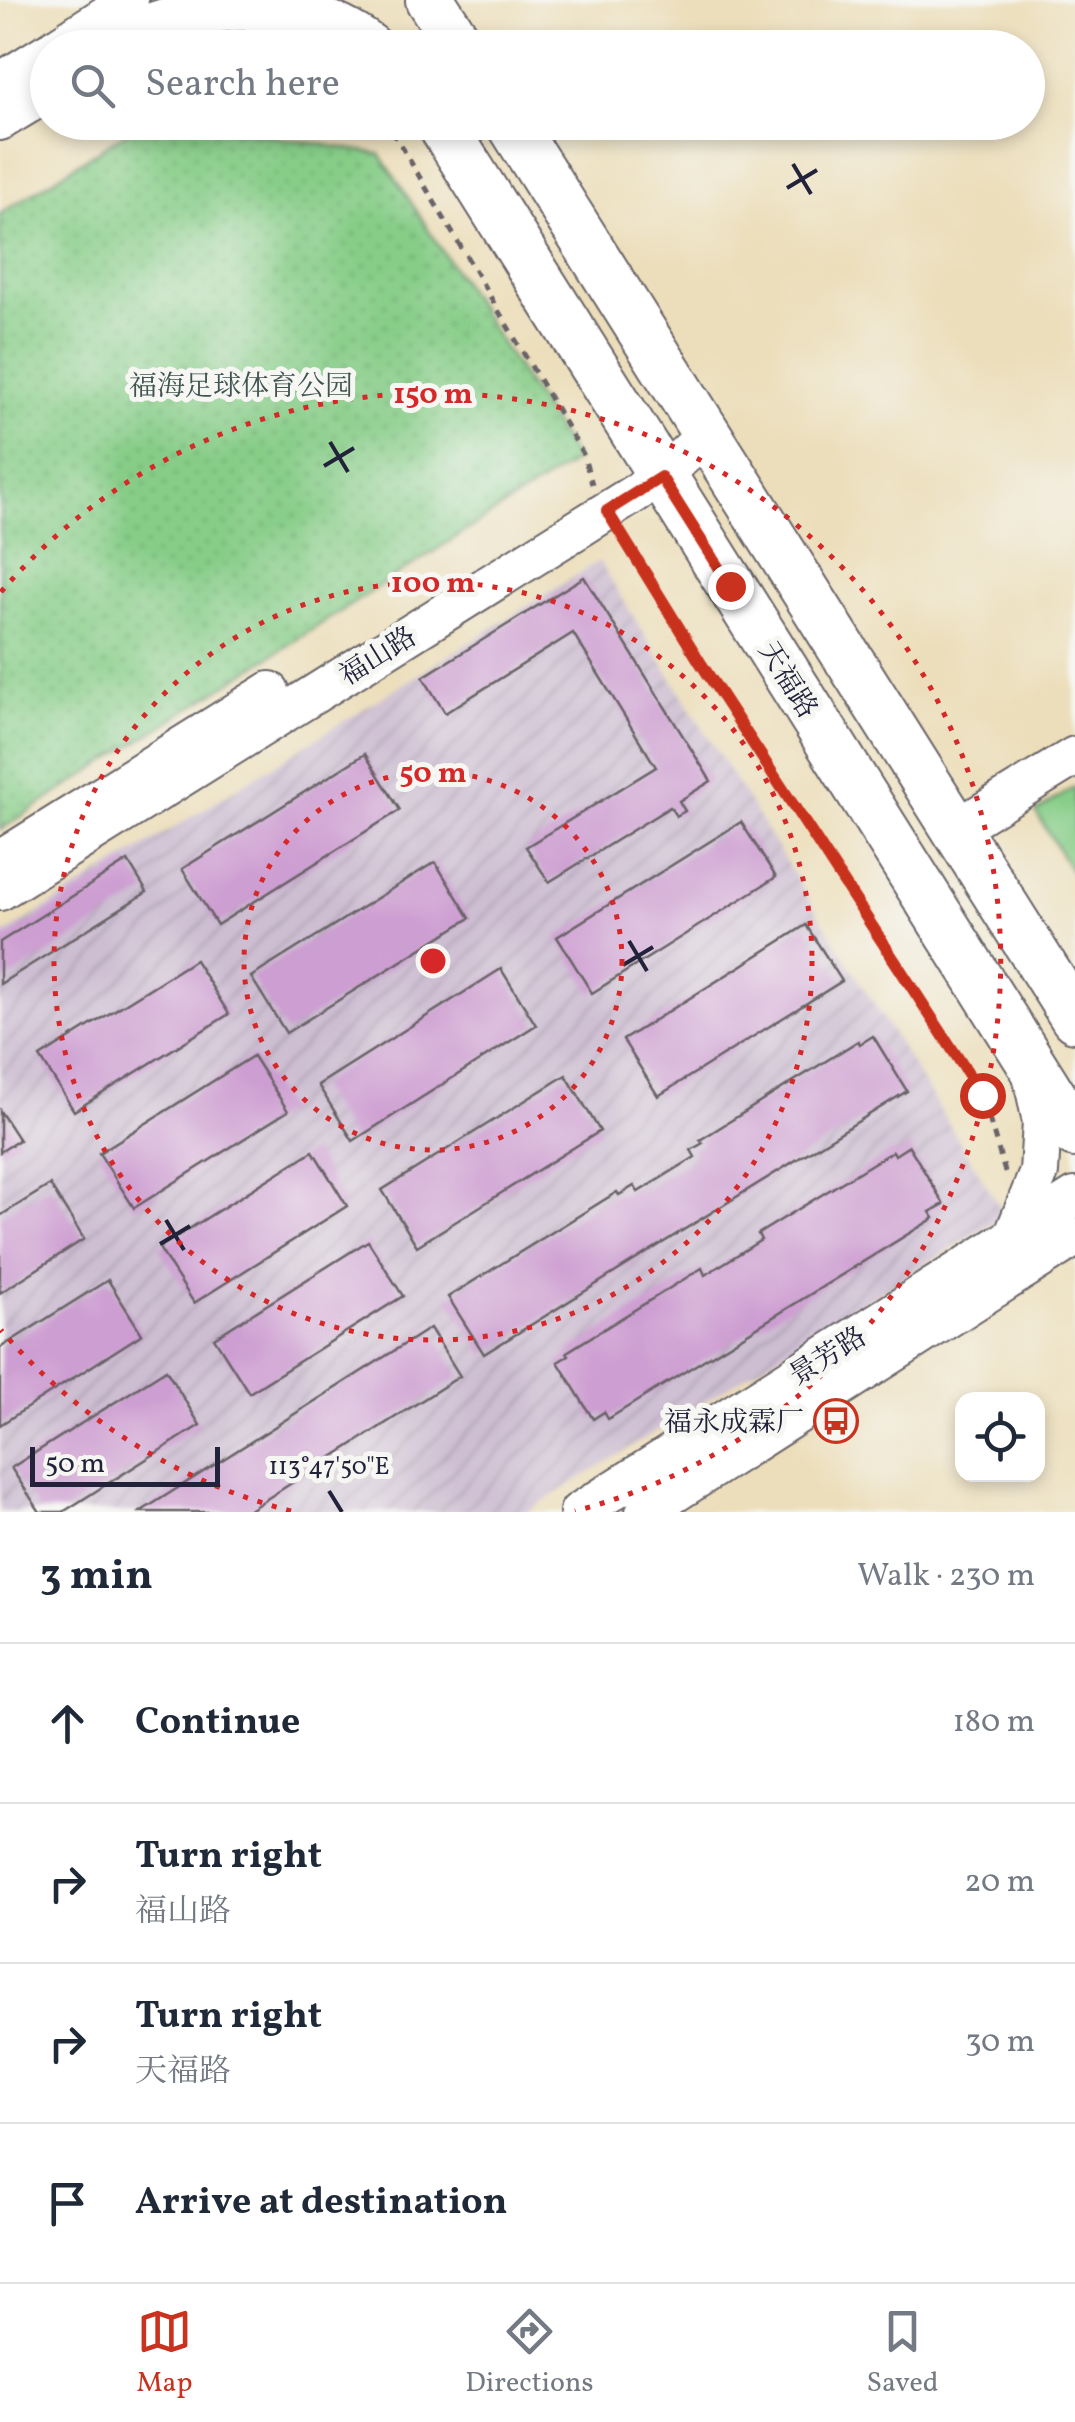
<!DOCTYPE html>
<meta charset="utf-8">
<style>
:root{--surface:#fff;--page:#f6f6f7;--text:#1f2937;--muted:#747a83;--line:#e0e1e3;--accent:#c8321e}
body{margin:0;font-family:Vollkorn,"Noto Serif SC",serif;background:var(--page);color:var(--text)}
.controls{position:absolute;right:30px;bottom:30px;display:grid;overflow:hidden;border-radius:20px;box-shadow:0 5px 15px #0003}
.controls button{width:90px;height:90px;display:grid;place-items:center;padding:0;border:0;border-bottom:2px solid var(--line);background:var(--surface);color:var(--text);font:50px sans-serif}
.scale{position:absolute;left:30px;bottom:25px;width:190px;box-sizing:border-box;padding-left:10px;border:5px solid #22223b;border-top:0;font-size:28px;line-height:35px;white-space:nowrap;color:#22223b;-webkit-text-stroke:8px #f6f6f2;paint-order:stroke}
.stop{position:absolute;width:30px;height:30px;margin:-22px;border:8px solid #c8321e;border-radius:50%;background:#fff}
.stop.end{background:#c8321e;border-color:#fff;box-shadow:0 2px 10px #0008}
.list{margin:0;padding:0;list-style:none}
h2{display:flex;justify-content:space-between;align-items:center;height:130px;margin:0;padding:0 40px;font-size:42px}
h2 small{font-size:32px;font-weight:400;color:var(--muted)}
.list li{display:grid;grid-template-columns:65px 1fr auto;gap:30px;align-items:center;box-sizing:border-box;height:160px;padding:0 40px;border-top:2px solid var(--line)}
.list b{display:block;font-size:38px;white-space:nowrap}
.list p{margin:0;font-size:32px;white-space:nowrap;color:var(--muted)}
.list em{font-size:32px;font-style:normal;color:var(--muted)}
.icon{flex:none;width:55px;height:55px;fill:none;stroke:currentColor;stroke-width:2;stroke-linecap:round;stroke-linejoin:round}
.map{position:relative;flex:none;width:1075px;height:1512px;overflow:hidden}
.search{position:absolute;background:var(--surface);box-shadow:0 5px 15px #0003;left:30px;right:30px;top:30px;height:110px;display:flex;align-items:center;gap:25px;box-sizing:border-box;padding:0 35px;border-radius:55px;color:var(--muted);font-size:38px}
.sheet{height:770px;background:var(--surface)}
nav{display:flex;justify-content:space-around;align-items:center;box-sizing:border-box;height:140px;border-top:2px solid var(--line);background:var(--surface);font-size:28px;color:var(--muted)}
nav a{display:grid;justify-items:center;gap:5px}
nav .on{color:var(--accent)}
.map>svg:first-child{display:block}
.industrial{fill:url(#industrial-furrows)}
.green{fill:#87cd88;stroke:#547862;stroke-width:2.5}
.park{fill:url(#park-dots);stroke:#547862;stroke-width:2.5}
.building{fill:#cd9ed1}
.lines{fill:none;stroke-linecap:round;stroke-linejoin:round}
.tertiary-casing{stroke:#696467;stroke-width:42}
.primary-casing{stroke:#696467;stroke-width:52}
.path{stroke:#696467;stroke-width:5;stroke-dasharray:8 8;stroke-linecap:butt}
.tertiary{stroke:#fff;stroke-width:38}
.primary{stroke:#fff;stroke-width:48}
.route{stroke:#c8321e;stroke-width:12}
.ticks{fill:none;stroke:#22223b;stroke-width:4}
.ring{fill:none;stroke:#d62828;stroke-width:5;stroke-dasharray:5 10}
.labels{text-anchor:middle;stroke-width:10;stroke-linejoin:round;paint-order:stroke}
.park-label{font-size:28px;fill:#405552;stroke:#f6f6f2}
.street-label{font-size:28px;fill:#22223b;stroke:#f6f6f2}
.poi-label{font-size:28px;fill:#22223b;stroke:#f6f6f2;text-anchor:end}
.ticks-label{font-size:25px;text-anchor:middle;fill:#22223b;stroke:#f6f6f2;stroke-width:10;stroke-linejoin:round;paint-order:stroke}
.centre{fill:#d62828;stroke:#f6f6f2;stroke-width:5}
.ring-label{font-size:30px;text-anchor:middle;font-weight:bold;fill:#d62828;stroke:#f6f6f2;stroke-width:10;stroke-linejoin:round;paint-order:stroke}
</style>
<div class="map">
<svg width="1075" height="1512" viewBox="0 0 1075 1512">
<defs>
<pattern id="industrial-furrows" width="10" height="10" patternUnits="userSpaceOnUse" patternTransform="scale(2.5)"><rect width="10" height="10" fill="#cdbed2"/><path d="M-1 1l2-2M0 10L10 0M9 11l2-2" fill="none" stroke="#b0a3b5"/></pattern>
<pattern id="park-dots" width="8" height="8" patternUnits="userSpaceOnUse" patternTransform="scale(2.5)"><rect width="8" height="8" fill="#87cd88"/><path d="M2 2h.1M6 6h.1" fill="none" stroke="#74b076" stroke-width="1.8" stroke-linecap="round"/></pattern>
</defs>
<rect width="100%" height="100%" fill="#f6f6f2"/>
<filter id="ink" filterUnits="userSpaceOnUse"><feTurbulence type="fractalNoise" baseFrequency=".01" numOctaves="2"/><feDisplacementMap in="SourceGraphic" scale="20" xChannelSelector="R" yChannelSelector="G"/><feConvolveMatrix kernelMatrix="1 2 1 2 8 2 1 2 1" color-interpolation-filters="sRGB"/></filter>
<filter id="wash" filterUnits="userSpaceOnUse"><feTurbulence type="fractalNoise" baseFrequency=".0048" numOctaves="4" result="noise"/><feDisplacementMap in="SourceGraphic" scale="40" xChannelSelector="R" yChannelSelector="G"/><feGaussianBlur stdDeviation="2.25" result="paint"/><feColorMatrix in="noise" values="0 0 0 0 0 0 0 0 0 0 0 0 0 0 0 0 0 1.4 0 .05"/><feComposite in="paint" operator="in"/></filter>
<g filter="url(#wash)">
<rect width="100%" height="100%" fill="#ecdeba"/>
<polygon class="industrial" points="599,561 1005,1215 526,1512 0,1512 0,937"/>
<polygon class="green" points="1075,787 1075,878 1036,812"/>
<polygon class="park" points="141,123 192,123 380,154 576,460 0,830 0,214"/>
<g id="blocks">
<g class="building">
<polygon points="584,577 711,781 679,801 685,811 676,816 670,807 549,882 526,847 656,767 573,633 445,713 423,677"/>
<polygon points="365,754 400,810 217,925 182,869"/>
<polygon points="741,822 776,877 592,993 557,937"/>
<polygon points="128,861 147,892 0,984 0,942"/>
<polygon points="435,862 470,918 286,1033 251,977"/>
<polygon points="806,925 842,981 658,1096 623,1040"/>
<polygon points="195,960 229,1014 74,1111 40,1057"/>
<polygon points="501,969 536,1025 353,1141 318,1085"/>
<polygon points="873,1036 907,1091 484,1354 448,1297 617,1192 619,1195 634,1186 638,1192 695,1157 691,1150 703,1143 700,1140 858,1041 860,1044"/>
<polygon points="253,1056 288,1111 134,1208 99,1153"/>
<polygon points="566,1075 600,1131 417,1246 382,1190"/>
<polygon points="0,1111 19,1140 0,1152"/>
<polygon points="909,1146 944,1204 930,1212 934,1218 608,1419 604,1412 593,1419 558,1362 569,1355 567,1352 702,1268 705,1275 761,1240 758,1234 893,1151 895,1155"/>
<polygon points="313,1151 347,1206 194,1303 159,1248"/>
<polygon points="50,1185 84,1239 0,1293 0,1216"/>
<polygon points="368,1241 403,1296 249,1393 214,1338"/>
<polygon points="108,1280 142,1334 0,1425 0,1348"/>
<polygon points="430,1328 460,1376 246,1512 140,1512"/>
<polygon points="166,1370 200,1425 63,1512 40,1512 11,1468"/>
</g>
</g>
</g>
<g filter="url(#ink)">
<use href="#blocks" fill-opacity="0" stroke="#696467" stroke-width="2.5"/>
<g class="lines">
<g class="tertiary-casing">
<g id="tertiary">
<polyline points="55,48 129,0"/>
<polyline points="120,48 178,12"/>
<polyline points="0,82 48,52"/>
<polyline points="0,121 48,92"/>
<polyline points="956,829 1075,756"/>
<polyline points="0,860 270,691"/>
<polyline points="0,891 661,477 707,434"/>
<polyline points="1013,1237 1039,1172 1042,1122 1032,1074"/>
<polyline points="579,1512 1075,1197"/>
<polyline points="645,1512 1075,1237"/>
</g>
</g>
<g class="primary-casing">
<g id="primary">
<polyline points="430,0 461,48"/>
<path d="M153,27C178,19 202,9 228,7C274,2 333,21 369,48"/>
<polyline points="440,122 1075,1133"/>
<polyline points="510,122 1075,1018"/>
</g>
</g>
<g class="path">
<polyline points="379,122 396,137 583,454 592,484"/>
<polyline points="623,537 700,662 982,1095 1005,1172"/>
</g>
<use href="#tertiary" class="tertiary"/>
<use href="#primary" class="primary"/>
</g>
</g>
<g class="lines" filter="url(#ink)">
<polyline class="route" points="730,586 661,477 607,511 700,662 982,1095"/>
</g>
<path class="ticks" d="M793,164L811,194M787,188L817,170M330,442L348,472M324,466L354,448M629,941L647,971M623,965L653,947M166,1220L184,1250M160,1244L190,1226M329,1491L342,1512"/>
<g class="ring">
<circle cx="433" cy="961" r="189"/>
<circle cx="433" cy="961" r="379"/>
<path d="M291 1511A568 568 0 0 1 1 1330M1 592A568 568 0 1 1 575 1511"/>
</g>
<defs>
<g id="bus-ring" transform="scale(2.25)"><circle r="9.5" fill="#f6f6f2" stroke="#c8321e" stroke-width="1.5"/><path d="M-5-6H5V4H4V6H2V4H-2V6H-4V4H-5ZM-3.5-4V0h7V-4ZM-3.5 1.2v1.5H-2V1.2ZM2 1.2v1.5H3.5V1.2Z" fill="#c8321e"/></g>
</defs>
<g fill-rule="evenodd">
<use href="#bus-ring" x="836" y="1421"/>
</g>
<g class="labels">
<g class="park-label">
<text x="241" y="395">福海足球体育公园</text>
</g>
<g class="street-label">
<text transform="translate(377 655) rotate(-32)" y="10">福山路</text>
<text transform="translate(789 679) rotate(58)" y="10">天福路</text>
<text transform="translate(827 1355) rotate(-32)" y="10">景芳路</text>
</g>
<g class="poi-label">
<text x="804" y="1431">福永成霖厂</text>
</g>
</g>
<g class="ticks-label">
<text x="329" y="1474">113°47'50"E</text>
</g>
<circle cx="433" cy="961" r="15" class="centre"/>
<g class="ring-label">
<text x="433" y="403">150 m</text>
<text x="433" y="592">100 m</text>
<text x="433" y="782">50 m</text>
</g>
</svg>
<div class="controls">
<button><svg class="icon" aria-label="locate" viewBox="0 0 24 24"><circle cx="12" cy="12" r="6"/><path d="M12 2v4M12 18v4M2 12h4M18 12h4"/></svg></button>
</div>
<div class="scale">50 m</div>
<div class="stop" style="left:982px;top:1095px"></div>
<div class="stop end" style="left:730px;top:586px"></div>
<div class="search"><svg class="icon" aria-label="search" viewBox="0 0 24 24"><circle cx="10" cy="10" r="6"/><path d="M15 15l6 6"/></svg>Search here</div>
</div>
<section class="sheet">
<h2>3 min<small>Walk · 230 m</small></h2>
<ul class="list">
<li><svg class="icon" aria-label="ahead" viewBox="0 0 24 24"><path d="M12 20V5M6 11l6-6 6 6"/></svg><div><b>Continue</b></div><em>180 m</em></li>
<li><svg class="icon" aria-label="right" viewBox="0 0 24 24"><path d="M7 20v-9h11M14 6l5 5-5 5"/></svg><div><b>Turn right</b><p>福山路</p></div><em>20 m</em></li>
<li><svg class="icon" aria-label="right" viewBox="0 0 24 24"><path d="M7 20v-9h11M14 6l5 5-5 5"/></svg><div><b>Turn right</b><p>天福路</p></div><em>30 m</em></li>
<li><svg class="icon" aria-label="arrive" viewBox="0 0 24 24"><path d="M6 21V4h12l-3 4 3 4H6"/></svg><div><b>Arrive at destination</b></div></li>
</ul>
</section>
<nav>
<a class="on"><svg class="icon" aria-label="map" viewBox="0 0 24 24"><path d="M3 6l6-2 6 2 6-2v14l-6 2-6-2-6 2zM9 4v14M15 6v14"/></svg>Map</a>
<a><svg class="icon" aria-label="directions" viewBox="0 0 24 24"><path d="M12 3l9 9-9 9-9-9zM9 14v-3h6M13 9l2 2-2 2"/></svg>Directions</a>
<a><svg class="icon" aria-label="saved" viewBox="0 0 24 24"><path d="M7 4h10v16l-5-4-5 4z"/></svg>Saved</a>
</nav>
